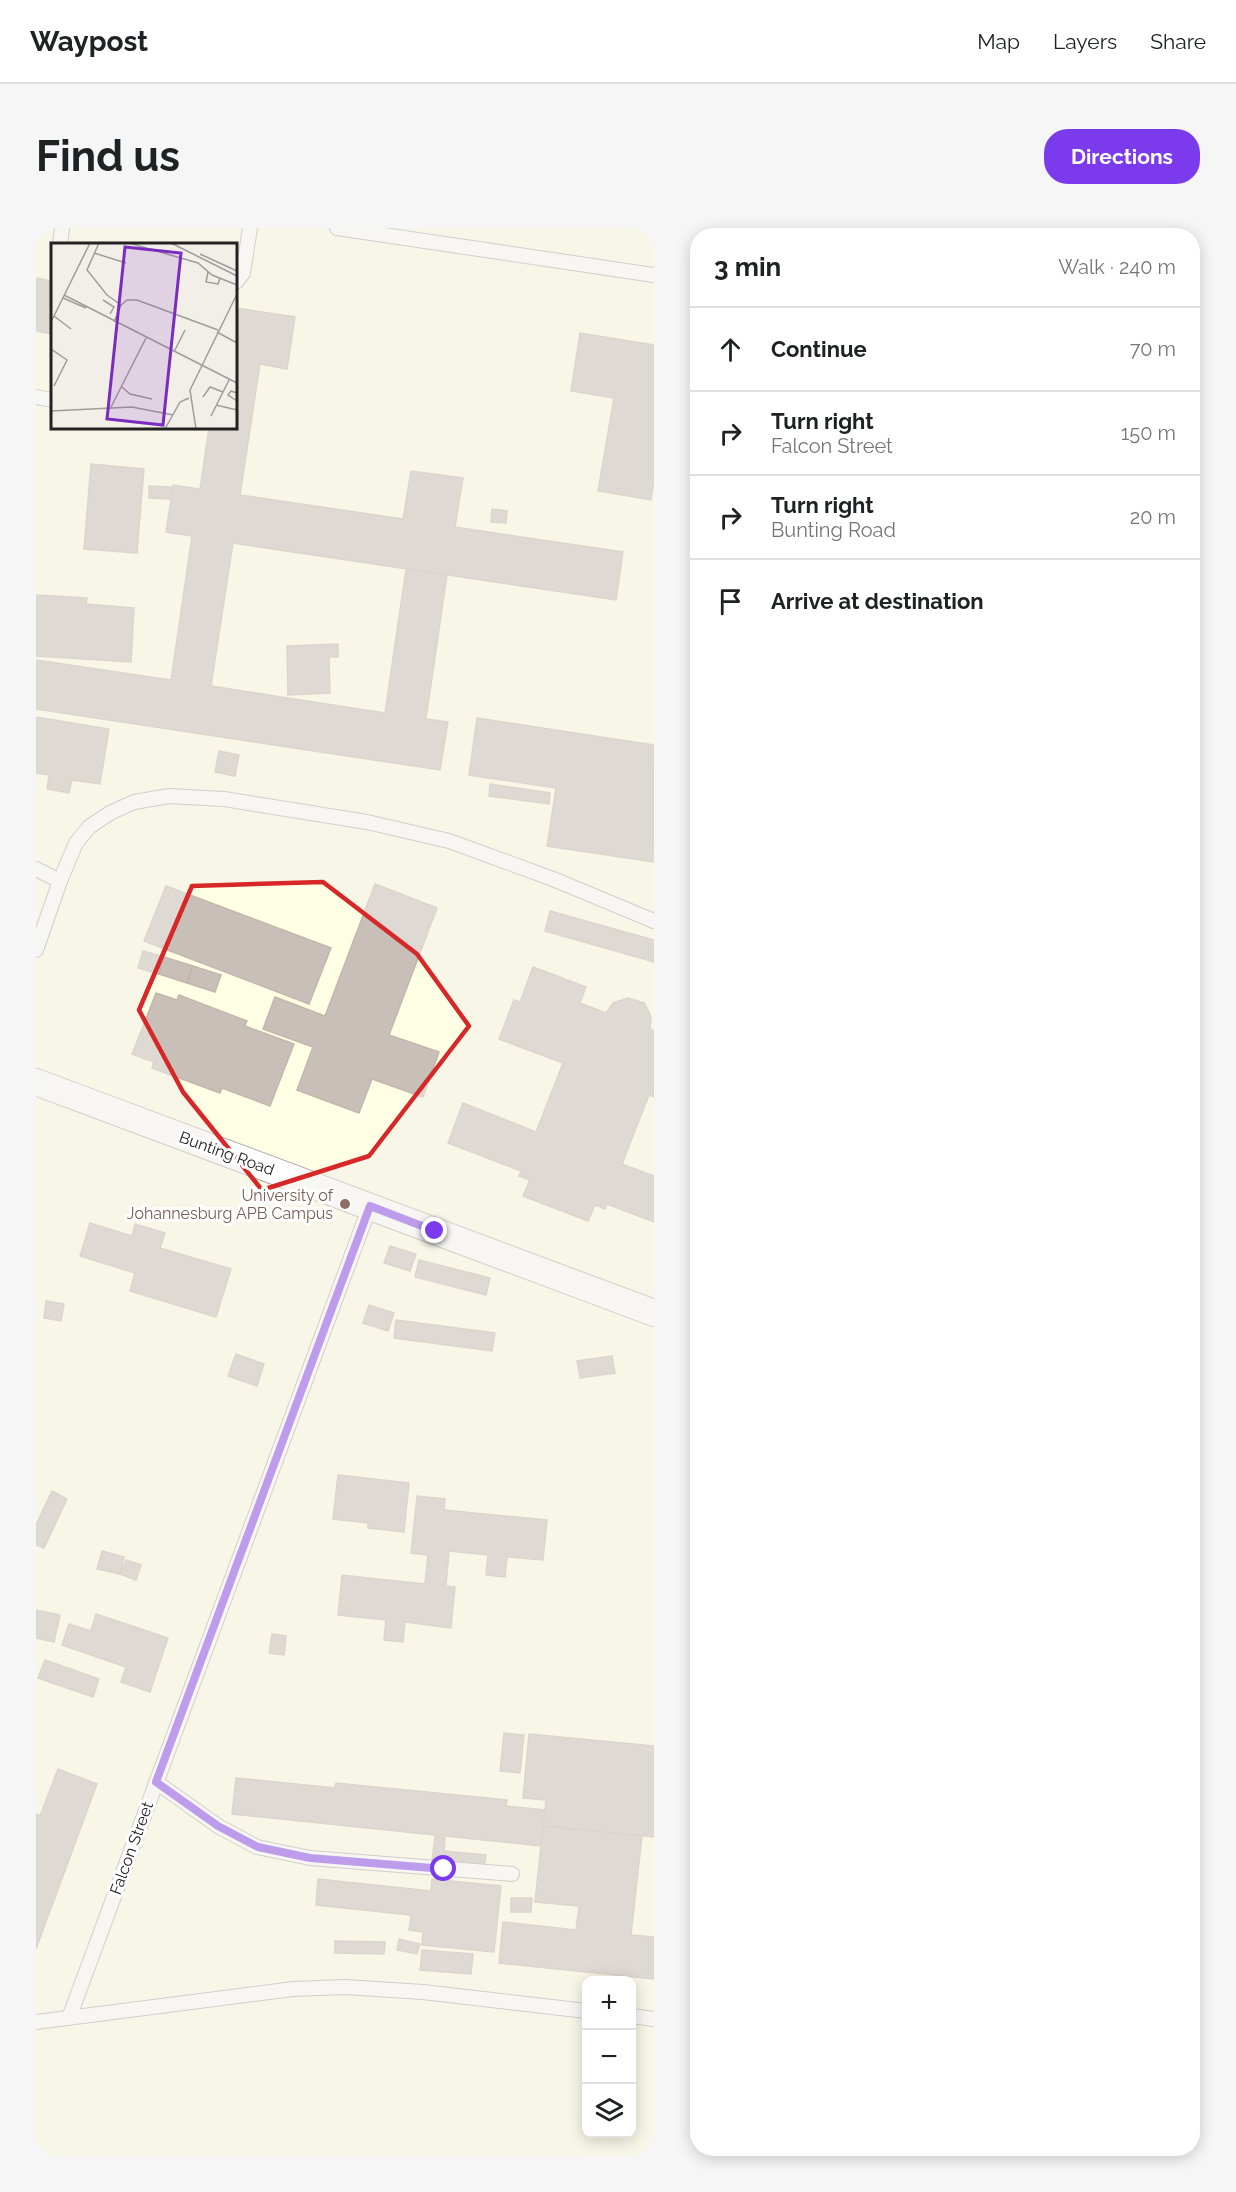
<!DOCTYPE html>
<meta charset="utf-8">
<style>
:root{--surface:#fff;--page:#f6f6f6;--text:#202124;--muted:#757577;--line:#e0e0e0;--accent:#7c3aed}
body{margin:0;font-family:Raleway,sans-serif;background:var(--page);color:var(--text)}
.controls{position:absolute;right:18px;bottom:18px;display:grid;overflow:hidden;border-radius:12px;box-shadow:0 3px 15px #0003}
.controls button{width:54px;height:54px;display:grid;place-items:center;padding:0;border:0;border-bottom:2px solid var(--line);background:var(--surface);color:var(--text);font:30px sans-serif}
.stop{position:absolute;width:18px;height:18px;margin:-14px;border:4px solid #7c3aed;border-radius:50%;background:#fff}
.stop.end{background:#7c3aed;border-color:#fff;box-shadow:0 2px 6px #0008}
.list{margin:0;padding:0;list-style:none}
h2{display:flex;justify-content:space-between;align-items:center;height:78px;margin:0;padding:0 24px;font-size:26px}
h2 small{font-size:20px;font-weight:400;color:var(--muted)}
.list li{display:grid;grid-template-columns:39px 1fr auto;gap:18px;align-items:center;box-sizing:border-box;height:84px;padding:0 24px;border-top:2px solid var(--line)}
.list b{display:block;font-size:22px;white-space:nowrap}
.list p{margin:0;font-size:20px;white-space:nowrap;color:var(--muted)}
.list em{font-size:20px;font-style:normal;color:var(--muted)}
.icon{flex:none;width:33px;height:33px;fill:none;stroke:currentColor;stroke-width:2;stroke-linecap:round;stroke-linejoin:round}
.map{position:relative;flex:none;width:618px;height:1928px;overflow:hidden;border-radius:24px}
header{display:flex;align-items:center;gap:36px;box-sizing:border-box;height:84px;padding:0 30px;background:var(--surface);border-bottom:2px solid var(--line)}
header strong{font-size:28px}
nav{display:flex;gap:33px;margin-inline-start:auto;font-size:21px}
.intro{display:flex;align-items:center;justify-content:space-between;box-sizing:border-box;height:144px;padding:0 36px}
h1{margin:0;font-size:42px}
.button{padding:15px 27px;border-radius:24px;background:var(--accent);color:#fff;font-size:21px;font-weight:700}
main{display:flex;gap:36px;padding:0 36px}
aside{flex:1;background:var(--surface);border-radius:24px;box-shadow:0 3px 15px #0003}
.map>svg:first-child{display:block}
.education{fill:#ffffe5;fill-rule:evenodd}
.building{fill:#c7bfb8;stroke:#c4b6ab;stroke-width:1.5}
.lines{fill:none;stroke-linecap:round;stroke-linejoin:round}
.lane-casing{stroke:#a9a9a9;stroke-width:16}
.street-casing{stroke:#a9a9a9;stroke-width:28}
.lane{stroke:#fff;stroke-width:14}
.street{stroke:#fff;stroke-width:26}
.route{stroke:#7c3aed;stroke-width:8}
.marked{fill:none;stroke:#d62828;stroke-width:4.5;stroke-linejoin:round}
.education-dot{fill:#8d6e63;stroke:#fff;stroke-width:2}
.labels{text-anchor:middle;stroke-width:6;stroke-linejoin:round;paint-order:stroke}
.street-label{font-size:16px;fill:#222;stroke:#fff}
.education-label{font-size:16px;fill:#785e54;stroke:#fff;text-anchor:end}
.inset-road{fill:none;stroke:#9f9d99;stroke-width:1.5}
.view{fill:#7b2cbf;fill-opacity:0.15;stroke:#7b2cbf;stroke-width:3}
.inset-edge{fill:none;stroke:#222;stroke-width:3}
</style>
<header>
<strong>Waypost</strong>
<nav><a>Map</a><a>Layers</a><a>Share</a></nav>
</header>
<div class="intro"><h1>Find us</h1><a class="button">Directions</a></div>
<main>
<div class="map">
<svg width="618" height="1928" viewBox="0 0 618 1928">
<rect width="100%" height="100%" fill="#f2efe9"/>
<path class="education" d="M0,0H618V1928H0ZM16,16H200V200H16ZM550,1752H596V1906H550Z"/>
<g class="building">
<polygon points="0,50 16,53 16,106 0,103"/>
<polygon points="200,80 259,89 251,141 224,136 204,267 367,291 375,243 427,250 419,299 587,324 580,372 197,315 175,458 349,485 370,341 411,347 390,491 412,494 404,542 0,481 0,432 135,452 156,308 130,304 137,257 164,261 173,200 200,200"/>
<polygon points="544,105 618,117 618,252 615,272 562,263 578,170 535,163"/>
<polygon points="55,236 108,241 101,325 48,321"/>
<polygon points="113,258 135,259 134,271 113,270"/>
<polygon points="456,281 471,283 470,295 455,294"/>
<polygon points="0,367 51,370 50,376 98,380 95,434 0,428"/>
<polygon points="302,416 302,429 293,429 294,465 252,467 251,418"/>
<polygon points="0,489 73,501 64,556 36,552 33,565 11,561 13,547 0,545"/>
<polygon points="441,490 618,517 617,634 511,618 520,560 433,547"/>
<polygon points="183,523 203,527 199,548 179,544"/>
<polygon points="454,556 514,565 513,576 453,568"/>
<polygon points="339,656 401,680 353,807 403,824 387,869 336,851 323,885 261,862 277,819 227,801 239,769 289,788"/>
<polygon points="130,658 295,720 273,776 108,713"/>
<polygon points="514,683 618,712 618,734 509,703"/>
<polygon points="107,723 128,729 123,746 102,740"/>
<polygon points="128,729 157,738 151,755 123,746"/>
<polygon points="157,738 185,747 179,764 151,755"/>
<polygon points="497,739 550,759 544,775 570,785 577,775 592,770 608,775 612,782 615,789 614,801 618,803 618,869 613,867 586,936 618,948 618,994 571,976 569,981 559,977 552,993 487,968 494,952 483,948 485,943 412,915 427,875 500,904 527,835 463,811 478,772 484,774"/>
<polygon points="120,765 141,772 143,767 211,793 209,798 258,816 234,878 186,860 184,865 116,840 118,834 96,826"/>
<polygon points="54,995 96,1008 99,996 129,1005 124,1020 195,1041 180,1089 94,1063 99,1045 44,1028"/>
<polygon points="354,1018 380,1026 374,1043 348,1035"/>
<polygon points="383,1032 454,1050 450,1067 379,1049"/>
<polygon points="10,1073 28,1076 25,1093 8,1090"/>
<polygon points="333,1077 358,1085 352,1103 327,1095"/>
<polygon points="360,1092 459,1105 456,1123 358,1110"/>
<polygon points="200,1126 228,1136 221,1158 192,1148"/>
<polygon points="576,1128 579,1145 544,1150 541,1133"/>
<polygon points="302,1247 373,1255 368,1304 332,1300 332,1295 297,1291"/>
<polygon points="16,1263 31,1271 8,1320 0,1317 0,1297"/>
<polygon points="381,1268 409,1271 408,1282 511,1292 507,1332 471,1329 469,1349 450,1347 452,1327 413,1323 410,1358 419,1359 415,1400 369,1394 367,1414 348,1412 350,1392 302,1387 306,1347 389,1356 392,1327 375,1325"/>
<polygon points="66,1323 88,1329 84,1346 61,1341"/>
<polygon points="90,1332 105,1337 100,1352 84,1346"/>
<polygon points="0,1382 24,1387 18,1414 0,1410"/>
<polygon points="60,1386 132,1410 114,1464 85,1454 90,1439 26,1417 33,1396 55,1403"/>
<polygon points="236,1406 250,1408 248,1427 233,1425"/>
<polygon points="9,1432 63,1451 57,1469 2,1450"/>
<polygon points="468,1505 488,1507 484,1545 464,1543"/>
<polygon points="493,1506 618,1518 618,1609 507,1598 510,1572 487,1570"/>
<polygon points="22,1541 61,1556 0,1721 0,1586 4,1588"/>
<polygon points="200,1550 299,1560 300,1555 471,1572 470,1578 509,1582 505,1618 196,1586"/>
<polygon points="507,1598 606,1608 595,1707 618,1709 618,1751 463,1735 467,1694 540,1702 543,1678 499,1674"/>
<polygon points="399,1608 409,1610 408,1623 450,1627 448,1639 396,1634"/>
<polygon points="282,1651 395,1663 396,1651 465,1658 458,1724 386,1717 387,1704 373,1702 375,1687 280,1677"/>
<polygon points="475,1670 496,1670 495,1684 475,1684"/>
<polygon points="363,1711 384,1716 381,1726 361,1722"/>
<polygon points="299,1713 349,1714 348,1726 299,1725"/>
<polygon points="386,1722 437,1726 435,1746 384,1742"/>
</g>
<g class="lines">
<g class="lane-casing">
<g id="lane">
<polyline points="301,0 618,47"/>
<polyline points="24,16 26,0"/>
<polyline points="200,54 207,45 214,0"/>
<polyline points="0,169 16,172"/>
<polyline points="0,641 24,653 0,722"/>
<polyline points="24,653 40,615 53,599 74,585 98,574 133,568 188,571 331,594 413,613 517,651 618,693"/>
<polyline points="120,1554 182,1598 221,1619 274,1630 476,1646"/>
<polyline points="596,1788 618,1791"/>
<polyline points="33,1790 334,978"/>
<polyline points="0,1794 257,1761 309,1759 387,1764 550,1783"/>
</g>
</g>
<g class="street-casing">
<polyline id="street" points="0,854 618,1085"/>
</g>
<use href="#lane" class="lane"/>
<use href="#street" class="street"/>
</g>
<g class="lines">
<polyline class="route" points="399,1003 334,978 120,1554 182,1598 222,1619 274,1630 408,1641"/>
</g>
<path d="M0 0H618V1928H0ZM287,654L381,726L433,798L333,928L226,962L147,864L103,782L156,658Z" fill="#f2efe9" fill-opacity=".55" fill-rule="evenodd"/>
<path class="marked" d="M287,654L381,726L433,798L333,928L226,962L147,864L103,782L156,658Z"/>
<circle class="education-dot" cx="309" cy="976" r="6"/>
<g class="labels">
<g class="street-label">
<text transform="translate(191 925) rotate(20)" y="6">Bunting Road</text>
<text transform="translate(95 1620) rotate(-70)" y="6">Falcon Street</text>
</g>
<g class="education-label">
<text x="297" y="973">University of<tspan x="297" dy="18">Johannesburg APB Campus</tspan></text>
</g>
</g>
<g transform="translate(15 15)">
<rect width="186" height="186" fill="#f2efe9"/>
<path class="inset-road" d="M48,0L36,27L56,52L70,62L63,79M78,0L147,20L161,32L186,42M120,0L186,33M43,10L75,20M149,11L186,28M157,29L155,39L167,41L169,35M13,52L186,140M12,55L35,65M52,57L63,64L59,71M70,62L76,57H86L167,87M3,73L20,86M0,79L39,0M166,89L186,100M0,106L16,117L3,143M123,109L134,87M71,144L79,151L101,156M186,150L180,148L177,152L186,158M152,154L159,144L172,149M165,162L186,167M60,164L95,95M0,168L81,164L122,172M160,173L178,137M114,186L129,159L138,155M145,186L139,147L186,51"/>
<path class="view" d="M74,4L130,10L112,182L56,176Z"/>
<rect width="186" height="186" class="inset-edge"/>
</g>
</svg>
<div class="controls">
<button>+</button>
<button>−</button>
<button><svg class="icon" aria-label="layers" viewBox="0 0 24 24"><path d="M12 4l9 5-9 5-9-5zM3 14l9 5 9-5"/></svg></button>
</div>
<div class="stop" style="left:408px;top:1641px"></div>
<div class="stop end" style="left:399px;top:1003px"></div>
</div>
<aside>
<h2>3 min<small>Walk · 240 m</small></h2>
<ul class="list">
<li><svg class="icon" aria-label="ahead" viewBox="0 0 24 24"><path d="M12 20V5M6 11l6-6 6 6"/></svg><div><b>Continue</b></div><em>70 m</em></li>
<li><svg class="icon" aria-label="right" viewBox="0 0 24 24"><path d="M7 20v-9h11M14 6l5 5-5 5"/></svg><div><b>Turn right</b><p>Falcon Street</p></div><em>150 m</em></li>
<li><svg class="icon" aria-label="right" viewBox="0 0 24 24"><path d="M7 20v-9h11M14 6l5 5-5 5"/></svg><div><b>Turn right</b><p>Bunting Road</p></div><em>20 m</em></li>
<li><svg class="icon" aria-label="arrive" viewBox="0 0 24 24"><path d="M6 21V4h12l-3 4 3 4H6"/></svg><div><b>Arrive at destination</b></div></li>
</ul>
</aside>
</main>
